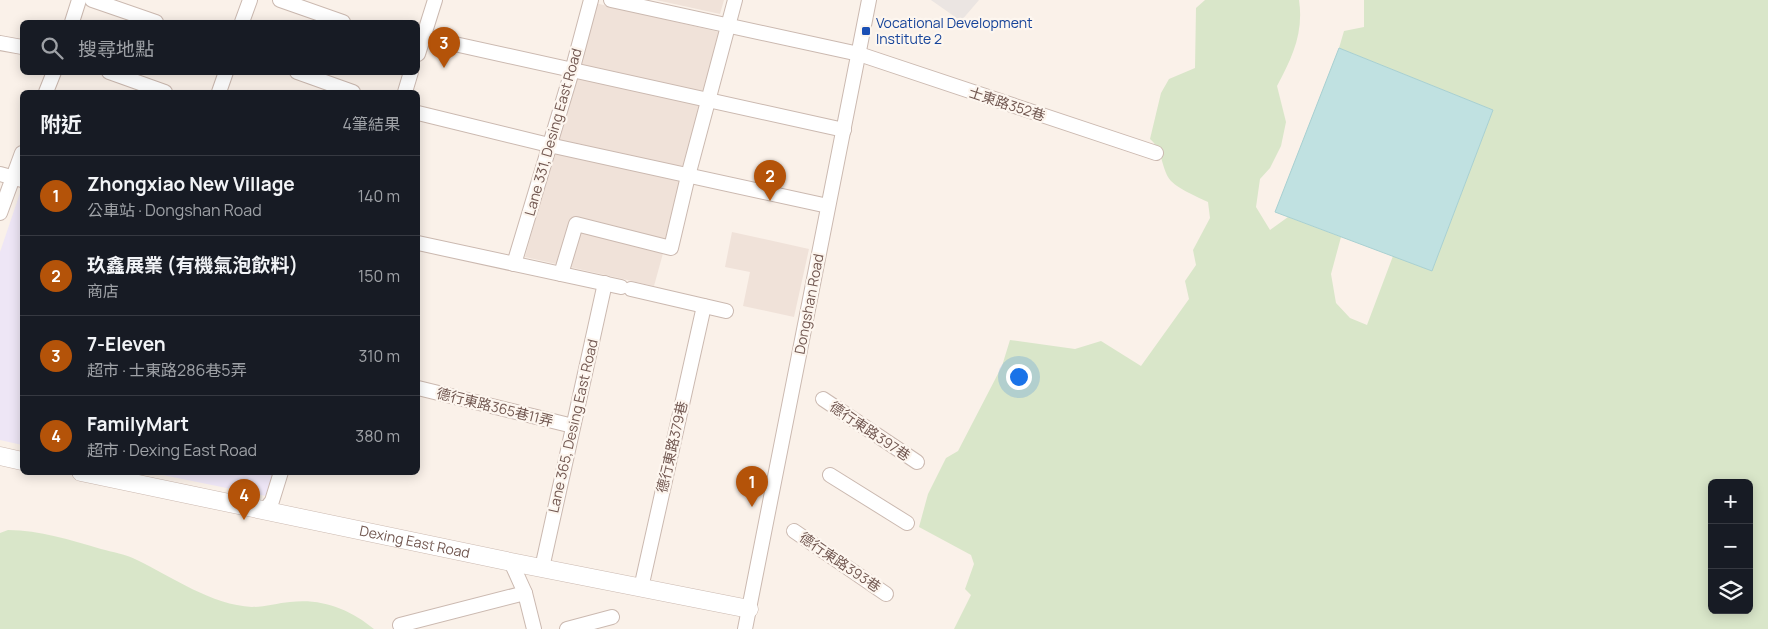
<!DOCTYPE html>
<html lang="zh-TW">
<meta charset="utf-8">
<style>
:root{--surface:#171b24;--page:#20242c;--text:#f1f3f6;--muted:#9ea1a6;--line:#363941;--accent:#b45309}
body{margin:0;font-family:Manrope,"Noto Sans TC",sans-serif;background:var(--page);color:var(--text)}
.controls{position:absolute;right:15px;bottom:15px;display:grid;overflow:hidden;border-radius:8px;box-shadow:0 2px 12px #0003}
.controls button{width:45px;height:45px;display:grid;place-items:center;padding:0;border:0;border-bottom:1px solid var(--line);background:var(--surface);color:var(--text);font:25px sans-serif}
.you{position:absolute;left:1018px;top:376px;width:18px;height:18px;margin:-12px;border:4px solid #fff;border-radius:50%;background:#1a73e8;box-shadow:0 0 0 8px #1a73e833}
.badge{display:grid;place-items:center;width:32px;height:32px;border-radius:50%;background:var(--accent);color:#fff;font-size:16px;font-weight:700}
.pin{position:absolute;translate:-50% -41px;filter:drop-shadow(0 1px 2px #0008)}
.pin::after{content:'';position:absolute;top:26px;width:18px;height:15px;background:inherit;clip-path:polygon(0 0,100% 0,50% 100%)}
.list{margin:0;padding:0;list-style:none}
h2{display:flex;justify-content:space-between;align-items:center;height:65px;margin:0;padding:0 20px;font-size:21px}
h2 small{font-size:16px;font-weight:400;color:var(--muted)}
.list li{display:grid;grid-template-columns:32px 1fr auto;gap:15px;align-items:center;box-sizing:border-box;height:80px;padding:0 20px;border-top:1px solid var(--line)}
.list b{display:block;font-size:19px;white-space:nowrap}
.list p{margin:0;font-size:16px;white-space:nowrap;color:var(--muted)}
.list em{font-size:16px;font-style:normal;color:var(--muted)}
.icon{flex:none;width:28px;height:28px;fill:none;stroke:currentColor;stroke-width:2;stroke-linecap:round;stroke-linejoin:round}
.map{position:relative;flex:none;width:1768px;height:629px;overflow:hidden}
.search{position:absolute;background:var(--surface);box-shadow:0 2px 12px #0003;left:20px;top:20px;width:400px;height:55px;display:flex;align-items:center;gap:12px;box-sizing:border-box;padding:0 18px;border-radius:8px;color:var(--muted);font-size:19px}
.panel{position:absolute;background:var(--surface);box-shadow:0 2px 12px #0003;left:20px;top:90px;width:400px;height:385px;border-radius:8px}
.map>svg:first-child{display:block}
.residential{fill:#f0e2d9}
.industrial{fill:#ebe5e2}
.education{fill:#eee6f6}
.green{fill:#d9e6c9;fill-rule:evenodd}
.water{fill:#c0e1e1;stroke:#a8d0d1}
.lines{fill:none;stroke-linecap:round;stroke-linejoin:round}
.minor-casing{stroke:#cbb9b0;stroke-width:16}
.tertiary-casing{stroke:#cbb9b0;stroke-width:19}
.minor{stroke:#fff;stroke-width:14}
.tertiary{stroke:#fff;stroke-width:18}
.transit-dot{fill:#1a4fb4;stroke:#fdf6ef;stroke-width:2}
.labels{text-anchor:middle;stroke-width:4.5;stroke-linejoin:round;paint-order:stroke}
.transit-label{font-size:14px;fill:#164399;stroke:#fdf6ef;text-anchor:start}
.street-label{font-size:14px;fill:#715750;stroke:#fdf6ef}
</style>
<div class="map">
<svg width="1768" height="629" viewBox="0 0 1768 629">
<rect width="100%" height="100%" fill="#faf1e9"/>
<g class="residential">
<polygon points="656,0 724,0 720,14"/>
<polygon points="595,3 719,32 676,206 654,286 525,257"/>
<polygon points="732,232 809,249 794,317 743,306 750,272 725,267"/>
</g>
<polygon class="industrial" points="931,0 979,0 961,21"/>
<g class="education">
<polygon points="21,190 22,191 22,445 0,440 0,252"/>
<polygon points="153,473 274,473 266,496"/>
</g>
<g class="green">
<path d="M1205,0H1299C1304,33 1292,58 1277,86L1286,122L1281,146L1270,168L1260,179L1256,207L1270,230L1288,217L1341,237L1331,274L1336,303L1350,318L1367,325L1393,256L1432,271L1493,110L1339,48L1344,31L1364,27V0H1768V629H954L971,595L965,589L974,564L971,555L919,527L928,494L946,458L958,451L1002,366L1010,340L1075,349L1101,341L1141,366L1189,299L1185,281L1196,265L1193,250L1210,218L1208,202C1198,197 1173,187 1168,177C1161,164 1162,149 1150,139L1161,93L1169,79L1195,68L1196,8ZM1712,483H1749V610H1712Z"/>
<path d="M8,530C40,530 70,540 101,549C112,552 126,554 137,560C172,577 212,605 252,607C264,607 278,603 290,602C321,598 350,609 374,629H0V533Z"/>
</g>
<polygon class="water" points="1339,48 1493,110 1432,271 1275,212"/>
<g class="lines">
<g class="minor-casing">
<g id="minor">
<polyline points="92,0 156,22"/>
<polyline points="280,0 343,22"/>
<polyline points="611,0 859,54 1156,153"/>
<polyline points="72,22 79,0"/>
<polyline points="242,22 250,0"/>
<polyline points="423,37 844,130"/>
<polyline points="0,43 22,47"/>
<polyline points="418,54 435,0"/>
<polyline points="109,72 165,92"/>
<polyline points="297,72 353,92"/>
<polyline points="46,92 54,72"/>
<polyline points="219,92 226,72"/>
<polyline points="405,92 411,72"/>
<polyline points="418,113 549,145 828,206"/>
<polyline points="0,174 22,180"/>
<polyline points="0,213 22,153"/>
<polyline points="418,243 621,287"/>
<polyline points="514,264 572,71 591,0"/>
<polyline points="561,274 576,224 671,248 688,176 735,0"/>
<polyline points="631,289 726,311"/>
<polyline points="418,388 573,426"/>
<polyline points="823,399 917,462"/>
<polyline points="830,475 907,523"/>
<polyline points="265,510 272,501 281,472"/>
<polyline points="794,531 886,594"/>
<polyline points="511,562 525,593 534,629"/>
<polyline points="542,568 605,283"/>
<polyline points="641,588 704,306"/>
<polyline points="400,625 525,593"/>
<polyline points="567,629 612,617"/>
<polyline points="745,629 869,0"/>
</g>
</g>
<g class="tertiary-casing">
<g id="tertiary">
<polyline points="0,456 22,461"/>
<path id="s1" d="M81,472L511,562L749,609"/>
</g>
</g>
<use href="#minor" class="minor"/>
<use href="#tertiary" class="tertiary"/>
</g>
<rect class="transit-dot" x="861" y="26" width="10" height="10" rx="2.5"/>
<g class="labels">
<g class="transit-label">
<text x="876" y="28">Vocational Development<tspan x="876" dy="16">Institute 2</tspan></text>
</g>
<g class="street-label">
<text transform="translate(1007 104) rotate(18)" y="5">士東路352巷</text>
<text transform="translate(553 132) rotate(-74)" y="5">Lane 331, Desing East Road</text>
<text transform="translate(809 304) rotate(-79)" y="5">Dongshan Road</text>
<text transform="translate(495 407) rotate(14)" y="5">德行東路365巷11弄</text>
<text transform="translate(573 426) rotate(-77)" y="5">Lane 365, Desing East Road</text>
<text transform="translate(870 431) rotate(34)" y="5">德行東路397巷</text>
<text transform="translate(672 447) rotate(-77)" y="5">德行東路379巷</text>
<text dy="5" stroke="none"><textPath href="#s1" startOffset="341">Dexing East Road</textPath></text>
<text transform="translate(840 562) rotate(34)" y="5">德行東路393巷</text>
</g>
</g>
</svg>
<div class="controls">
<button>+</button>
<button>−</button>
<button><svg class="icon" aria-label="layers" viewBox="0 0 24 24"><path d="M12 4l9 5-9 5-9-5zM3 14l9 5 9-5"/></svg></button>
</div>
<div class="you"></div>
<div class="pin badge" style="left:752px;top:507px">1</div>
<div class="pin badge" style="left:770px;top:201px">2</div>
<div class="pin badge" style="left:444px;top:68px">3</div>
<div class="pin badge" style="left:244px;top:520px">4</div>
<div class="search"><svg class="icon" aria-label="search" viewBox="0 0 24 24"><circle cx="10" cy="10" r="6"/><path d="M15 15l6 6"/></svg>搜尋地點</div>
<section class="panel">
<h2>附近<small>4筆結果</small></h2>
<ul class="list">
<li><span class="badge">1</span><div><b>Zhongxiao New Village</b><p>公車站 · Dongshan Road</p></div><em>140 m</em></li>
<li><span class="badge">2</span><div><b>玖鑫展業 (有機氣泡飲料)</b><p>商店</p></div><em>150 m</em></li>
<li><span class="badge">3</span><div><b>7-Eleven</b><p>超市 · 士東路286巷5弄</p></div><em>310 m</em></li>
<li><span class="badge">4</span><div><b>FamilyMart</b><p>超市 · Dexing East Road</p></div><em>380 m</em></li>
</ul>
</section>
</div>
